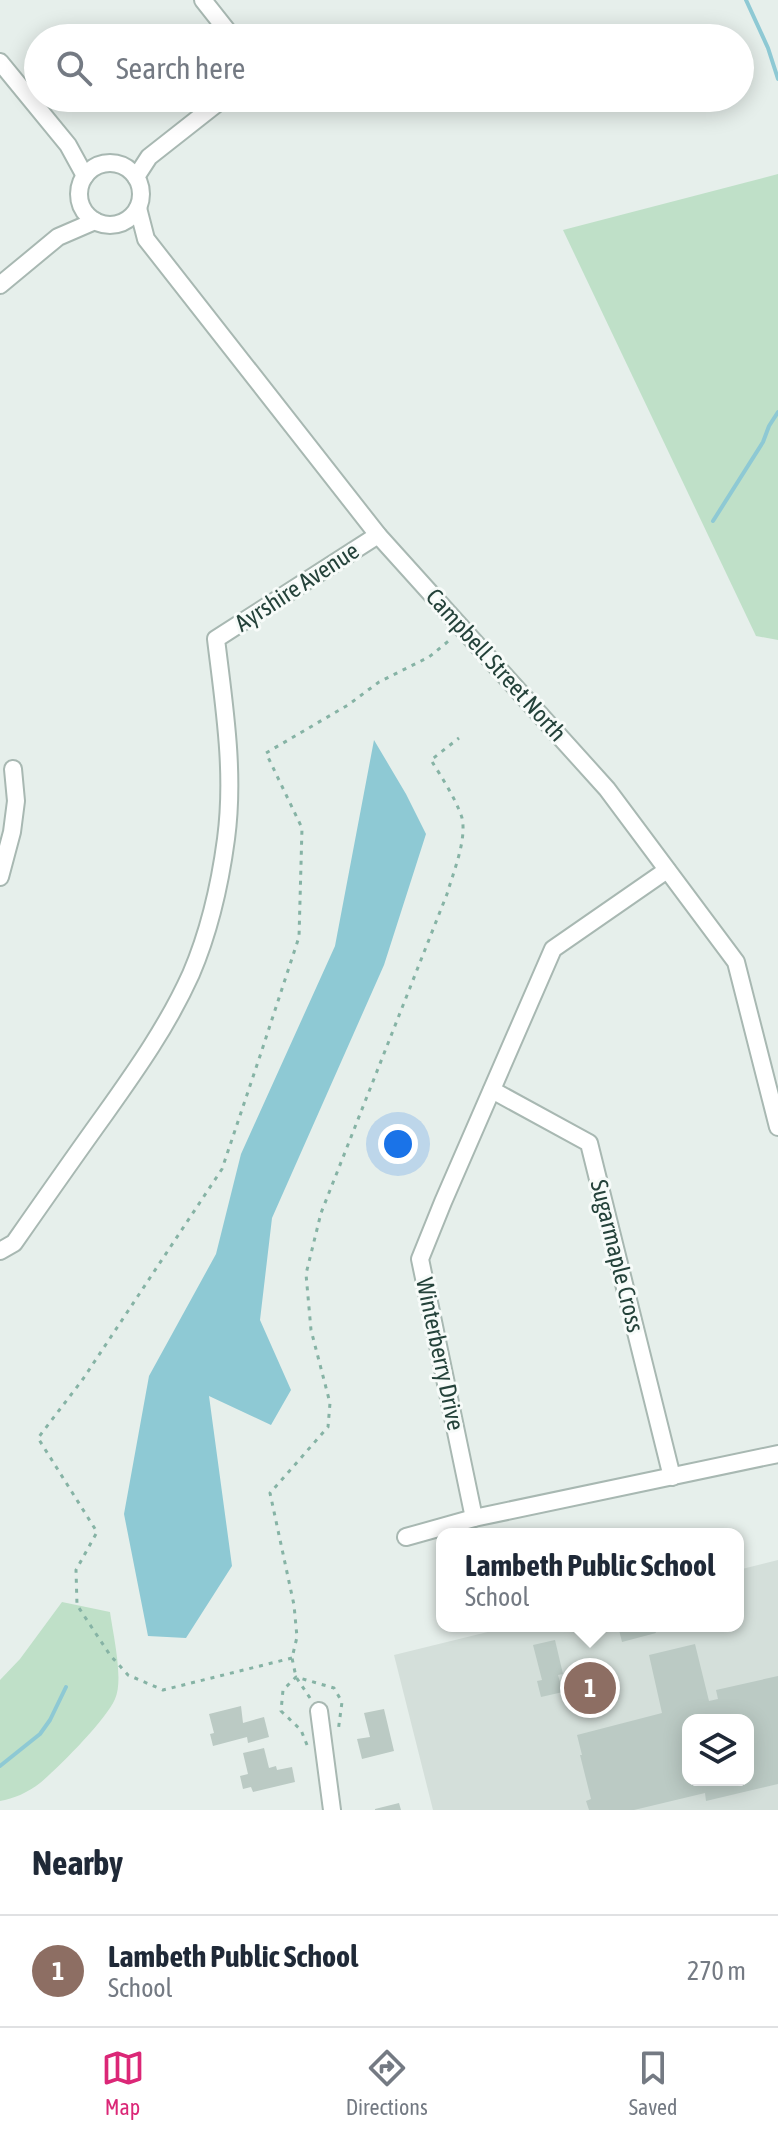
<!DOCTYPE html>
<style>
:root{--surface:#fff;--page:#f2f2f3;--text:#1f2937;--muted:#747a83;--line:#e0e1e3;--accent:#db2777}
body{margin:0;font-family:"Asap Condensed",sans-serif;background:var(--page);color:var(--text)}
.controls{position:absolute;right:24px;bottom:24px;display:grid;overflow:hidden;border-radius:16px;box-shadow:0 4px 20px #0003}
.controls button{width:72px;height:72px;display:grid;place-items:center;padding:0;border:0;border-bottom:2px solid var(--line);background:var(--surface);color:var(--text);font:40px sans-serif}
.you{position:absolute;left:398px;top:1144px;width:28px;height:28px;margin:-20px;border:6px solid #fff;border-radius:50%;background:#1a73e8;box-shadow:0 0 0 12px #1a73e833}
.badge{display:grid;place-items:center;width:52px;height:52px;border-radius:50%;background:var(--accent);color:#fff;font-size:26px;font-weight:700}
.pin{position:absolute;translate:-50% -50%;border:4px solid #fff;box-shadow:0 2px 8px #0006}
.popup{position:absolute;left:436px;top:1528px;width:308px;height:104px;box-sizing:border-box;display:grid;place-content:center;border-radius:16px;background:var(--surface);filter:drop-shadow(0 2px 6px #0005);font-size:26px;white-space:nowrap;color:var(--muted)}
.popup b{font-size:30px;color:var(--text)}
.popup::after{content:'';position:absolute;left:50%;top:100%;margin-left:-16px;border:16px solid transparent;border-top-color:var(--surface)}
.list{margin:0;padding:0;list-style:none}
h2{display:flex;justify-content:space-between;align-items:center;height:104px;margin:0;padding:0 32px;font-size:34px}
h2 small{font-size:26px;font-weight:400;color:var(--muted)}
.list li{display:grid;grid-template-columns:52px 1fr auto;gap:24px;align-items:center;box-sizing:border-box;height:112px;padding:0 32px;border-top:2px solid var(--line)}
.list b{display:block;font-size:30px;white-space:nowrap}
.list p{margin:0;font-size:26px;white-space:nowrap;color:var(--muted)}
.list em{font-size:26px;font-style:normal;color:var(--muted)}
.icon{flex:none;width:44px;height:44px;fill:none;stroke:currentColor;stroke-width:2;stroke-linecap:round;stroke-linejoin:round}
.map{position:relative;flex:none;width:778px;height:1810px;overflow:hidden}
.search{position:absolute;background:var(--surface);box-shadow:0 4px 20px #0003;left:24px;right:24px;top:24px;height:88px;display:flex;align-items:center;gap:20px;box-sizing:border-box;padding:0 28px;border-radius:44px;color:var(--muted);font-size:30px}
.sheet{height:216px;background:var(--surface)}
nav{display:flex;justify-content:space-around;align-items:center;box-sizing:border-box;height:112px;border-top:2px solid var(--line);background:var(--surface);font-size:22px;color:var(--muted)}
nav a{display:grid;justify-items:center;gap:4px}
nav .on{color:var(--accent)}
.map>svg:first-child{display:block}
.built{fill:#d4dfda;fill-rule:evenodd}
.green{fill:#bfe0c8}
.water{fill:#8ec9d4}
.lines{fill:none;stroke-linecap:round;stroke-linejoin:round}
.stream{stroke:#8ec9d4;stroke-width:4}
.building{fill:#bbcac4;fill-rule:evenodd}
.minor-casing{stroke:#a8b8b2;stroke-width:20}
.path{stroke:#86b3a5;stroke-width:3;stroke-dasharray:4 6;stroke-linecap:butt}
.minor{stroke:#fff;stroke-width:16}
.labels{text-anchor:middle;stroke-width:6;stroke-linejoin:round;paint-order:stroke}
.street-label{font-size:24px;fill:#24423a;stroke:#f7fbf9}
</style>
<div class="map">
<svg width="778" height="1810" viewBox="0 0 778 1810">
<rect width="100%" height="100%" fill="#e6efeb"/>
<path class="built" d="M778,1560V1810H433L394,1655L512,1626H738V1570ZM688,1720H748V1780H688Z"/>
<g class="green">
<polygon points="778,174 778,640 756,636 563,230"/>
<path d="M62,1602L110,1612C113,1634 124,1680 115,1699C106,1720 58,1768 40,1783C29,1792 13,1799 0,1801V1680L20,1659Z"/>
</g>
<polygon class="water" points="374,740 406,794 426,834 384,965 272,1218 260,1320 291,1390 271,1425 209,1396 232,1566 186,1638 148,1636 124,1514 149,1376 216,1254 241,1154 335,946"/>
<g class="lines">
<g class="stream">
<polyline points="746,0 768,48 778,79"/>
<polyline points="713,521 763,442 769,426 778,412"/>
<polyline points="0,1766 40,1734 50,1720 66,1687"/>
</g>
</g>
<g class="building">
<polygon points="618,1626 654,1626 656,1633 622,1642"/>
<polygon points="555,1640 563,1674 558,1675 563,1692 541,1697 537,1681 542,1680 533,1645"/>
<path d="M695,1644L709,1701L718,1699L716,1690L778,1676V1784L706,1801L705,1793L634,1810H589L586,1801L591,1799L580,1755H582L577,1735L662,1713L649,1655ZM688,1720H748V1780H688Z"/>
<polygon points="241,1706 243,1723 264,1717 269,1737 248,1743 247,1737 213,1746 210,1734 214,1733 209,1714"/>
<polygon points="384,1709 394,1751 362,1759 357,1739 370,1737 364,1713"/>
<polygon points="264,1748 269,1768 276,1766 277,1770 292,1767 295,1782 253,1792 251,1787 243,1789 240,1776 248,1774 243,1753"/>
<polygon points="399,1803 401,1810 375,1810 375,1809"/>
</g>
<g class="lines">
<g class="minor-casing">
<g id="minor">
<polyline points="203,0 233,38"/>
<polyline points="0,62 68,145 85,176"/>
<circle cx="110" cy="194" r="31"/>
<polyline points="136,177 149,157 224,98"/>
<polyline points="138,208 146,239 378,535 607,789 736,962 778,1127"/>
<polyline points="0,285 58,237 95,221"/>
<polyline points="667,870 553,949 443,1202 420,1259 474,1518 778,1454"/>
<polyline points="0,877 12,832 16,801 13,769"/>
<polyline points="492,1090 589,1143 672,1477"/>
<path d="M0,1251L14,1243C44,1200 74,1157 105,1114C137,1069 168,1025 191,974C209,932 220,884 226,839C235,772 224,705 216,639L378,535"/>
<polyline points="406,1537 474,1518"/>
<polyline points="319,1711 332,1810"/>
</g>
</g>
<g class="path">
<polyline points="292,1658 163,1690 128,1675 110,1655 77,1605 76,1570 97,1532 38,1438 83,1379 222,1169 260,1056 299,937 302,828 266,753 348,705 379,682 429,657 451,639"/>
<path d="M310,1698L296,1677L292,1658L297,1637L294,1605L270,1493L328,1427L330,1403L311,1330L306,1274L321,1213L447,894C453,873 467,840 462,818C457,801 441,776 431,760L459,738"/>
<polyline points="307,1745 301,1730 281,1711 283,1690 296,1677 334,1688 342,1702 338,1732"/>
</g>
<use href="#minor" class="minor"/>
</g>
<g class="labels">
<g class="street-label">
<text transform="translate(297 587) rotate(-33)" y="8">Ayrshire Avenue</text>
<text transform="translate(496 665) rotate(48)" y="8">Campbell Street North</text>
<text transform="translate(617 1256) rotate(76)" y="8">Sugarmaple Cross</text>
<text transform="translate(440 1354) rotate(78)" y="8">Winterberry Drive</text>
</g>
</g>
</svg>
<div class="controls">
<button><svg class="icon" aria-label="layers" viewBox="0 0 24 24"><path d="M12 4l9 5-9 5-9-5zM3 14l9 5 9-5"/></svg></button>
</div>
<div class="you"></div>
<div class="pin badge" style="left:590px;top:1688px;background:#8d6e63">1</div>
<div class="popup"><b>Lambeth Public School</b>School</div>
<div class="search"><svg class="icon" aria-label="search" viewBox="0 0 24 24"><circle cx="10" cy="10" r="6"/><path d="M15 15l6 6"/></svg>Search here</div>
</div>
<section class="sheet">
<h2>Nearby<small></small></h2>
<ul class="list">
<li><span class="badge" style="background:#8d6e63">1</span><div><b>Lambeth Public School</b><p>School</p></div><em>270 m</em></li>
</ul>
</section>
<nav>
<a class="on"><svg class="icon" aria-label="map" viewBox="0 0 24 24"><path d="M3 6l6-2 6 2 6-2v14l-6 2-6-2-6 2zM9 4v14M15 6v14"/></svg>Map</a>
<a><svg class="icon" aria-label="directions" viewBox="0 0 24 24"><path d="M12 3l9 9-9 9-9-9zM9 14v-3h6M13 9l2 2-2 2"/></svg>Directions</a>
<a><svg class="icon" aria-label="saved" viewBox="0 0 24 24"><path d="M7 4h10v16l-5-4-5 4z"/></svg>Saved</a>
</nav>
